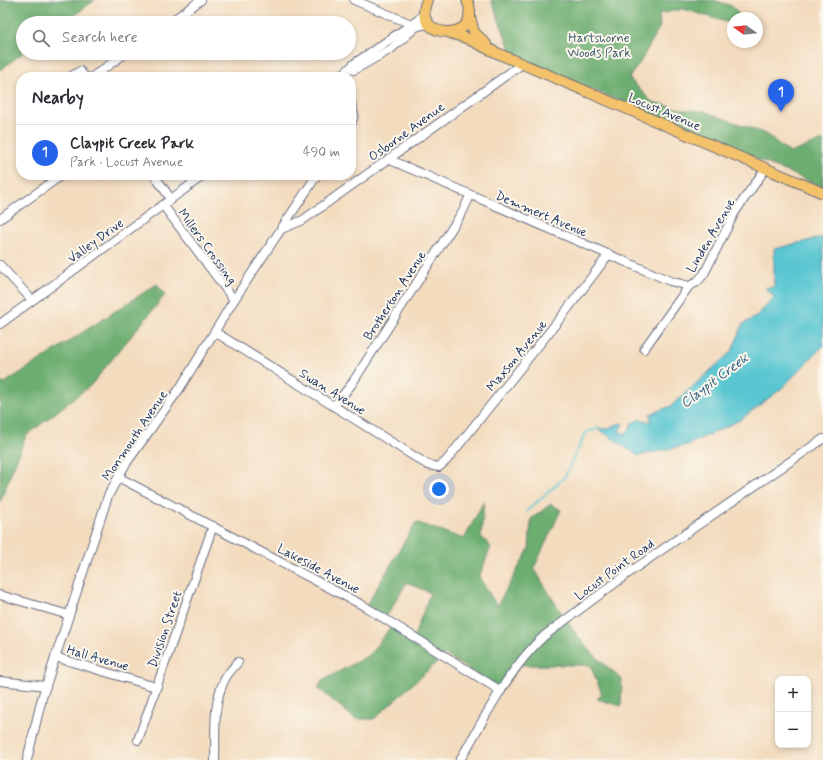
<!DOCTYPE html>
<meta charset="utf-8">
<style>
:root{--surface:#fff;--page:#f2f2f3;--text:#2b2b33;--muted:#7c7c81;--line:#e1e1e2;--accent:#2563eb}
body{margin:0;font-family:Mynerve,sans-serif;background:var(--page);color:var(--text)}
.controls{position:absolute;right:12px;bottom:12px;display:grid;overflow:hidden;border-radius:8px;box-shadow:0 2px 6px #0003}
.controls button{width:36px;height:36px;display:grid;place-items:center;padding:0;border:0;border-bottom:1px solid var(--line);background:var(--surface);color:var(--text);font:20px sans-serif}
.compass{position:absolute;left:727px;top:12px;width:36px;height:36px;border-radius:50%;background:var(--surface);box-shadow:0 2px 6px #0003;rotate:285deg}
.you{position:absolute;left:439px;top:489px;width:14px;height:14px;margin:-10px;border:3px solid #fff;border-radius:50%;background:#1a73e8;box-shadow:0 0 0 6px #1a73e833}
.badge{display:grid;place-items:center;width:26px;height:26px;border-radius:50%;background:var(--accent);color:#fff;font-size:13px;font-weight:700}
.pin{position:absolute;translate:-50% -33px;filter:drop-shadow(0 1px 2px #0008)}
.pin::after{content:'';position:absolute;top:21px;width:14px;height:12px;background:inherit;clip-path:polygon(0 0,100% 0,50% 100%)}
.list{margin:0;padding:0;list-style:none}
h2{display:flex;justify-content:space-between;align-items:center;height:52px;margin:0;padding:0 16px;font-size:17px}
h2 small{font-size:13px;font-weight:400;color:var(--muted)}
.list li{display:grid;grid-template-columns:26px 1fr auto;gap:12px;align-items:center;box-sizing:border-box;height:56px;padding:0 16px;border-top:1px solid var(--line)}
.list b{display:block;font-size:15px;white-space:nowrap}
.list p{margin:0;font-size:13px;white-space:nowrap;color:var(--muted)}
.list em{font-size:13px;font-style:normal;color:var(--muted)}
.icon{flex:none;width:22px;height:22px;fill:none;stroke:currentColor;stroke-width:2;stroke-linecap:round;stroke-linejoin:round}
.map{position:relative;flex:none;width:823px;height:760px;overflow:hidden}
.search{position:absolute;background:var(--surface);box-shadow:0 2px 6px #0003;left:16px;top:16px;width:340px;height:44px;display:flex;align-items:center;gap:10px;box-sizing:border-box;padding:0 14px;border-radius:22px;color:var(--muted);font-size:15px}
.panel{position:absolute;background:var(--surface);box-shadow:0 2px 6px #0003;left:16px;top:72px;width:340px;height:108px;border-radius:16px}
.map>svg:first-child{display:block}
.forest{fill:#6cad70;stroke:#446e67}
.water{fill:#5ac6d2;stroke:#3a7a98}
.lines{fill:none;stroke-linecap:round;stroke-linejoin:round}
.stream{stroke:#5ac6d2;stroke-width:2}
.minor-casing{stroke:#676b80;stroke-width:10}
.major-casing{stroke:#676b80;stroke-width:12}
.minor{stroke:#fff;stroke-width:8}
.major{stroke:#f3c26a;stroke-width:10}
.labels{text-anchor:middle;stroke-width:4;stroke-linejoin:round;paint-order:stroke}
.park-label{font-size:13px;fill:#3b5d69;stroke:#fbf7ec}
.street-label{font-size:13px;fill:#1b2f5e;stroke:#fbf7ec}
.water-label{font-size:14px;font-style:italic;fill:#2e5c81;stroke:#fbf7ec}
</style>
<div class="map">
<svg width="823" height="760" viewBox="0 0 823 760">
<rect width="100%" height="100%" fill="#fbf7ec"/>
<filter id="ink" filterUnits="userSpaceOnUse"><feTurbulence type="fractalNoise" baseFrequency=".025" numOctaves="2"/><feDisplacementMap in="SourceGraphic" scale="8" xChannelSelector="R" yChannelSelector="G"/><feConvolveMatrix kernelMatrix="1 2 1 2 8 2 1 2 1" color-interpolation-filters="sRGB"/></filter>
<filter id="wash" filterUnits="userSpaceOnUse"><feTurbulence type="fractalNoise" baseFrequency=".012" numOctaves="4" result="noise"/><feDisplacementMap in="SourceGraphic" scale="16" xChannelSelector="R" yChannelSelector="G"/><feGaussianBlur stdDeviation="0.9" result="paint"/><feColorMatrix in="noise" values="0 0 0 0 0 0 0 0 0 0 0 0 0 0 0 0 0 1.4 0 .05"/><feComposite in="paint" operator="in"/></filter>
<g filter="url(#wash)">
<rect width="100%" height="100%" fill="#f3dbbe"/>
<g class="forest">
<polygon points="0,0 95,0 64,23 23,23 23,53 0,70"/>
<polygon points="491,0 714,0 732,6 738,13 739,18 733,18 733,24 683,9 659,14 660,26 641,61 629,78 652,102 685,110 704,111 766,134 790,153 823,140 823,187 513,56"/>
<polygon points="157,284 165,295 91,385 26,436 0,502 0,381 3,384"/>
<path d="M484,501L481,536L491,547L479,577L497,606L529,549L531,519L551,504L561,510L534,568C561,613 580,647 622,679L621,706L597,699L602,694L590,665H521L502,690L445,655L374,719H355L318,688L322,681L369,655L393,624L413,639L430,593L407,582L385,619L366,606L416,522L464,539Z"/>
</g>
<polygon class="water" points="823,237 823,346 781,389 740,420 687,445 638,456 597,428 607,429 620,423 623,424 619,431 625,434 631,428 631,424 640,419 651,422 650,414 671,406 732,351 743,324 756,317 774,297 765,288 774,287 774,249"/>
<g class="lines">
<polyline class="stream" points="527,511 564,478 586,432 598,429"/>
</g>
</g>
<g filter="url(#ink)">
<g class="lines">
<g class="minor-casing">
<g id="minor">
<polyline points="354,0 411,24"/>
<polyline points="169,23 201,0"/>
<polyline points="354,70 391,49 416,27 422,25 430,25"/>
<polyline points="70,77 80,71 85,77"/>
<polyline points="92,77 126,53"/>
<polyline points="340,77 355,63 418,20 425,12"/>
<polyline points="351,103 354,115 351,124"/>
<polyline points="388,159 670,281 689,286"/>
<polyline points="154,175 171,199"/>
<polyline points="163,205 234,300"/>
<polyline points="0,219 62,175"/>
<polyline points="284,228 303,220 522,64"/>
<polyline points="0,265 32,300"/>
<polyline points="0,324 204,175"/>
<polyline points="215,332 428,465 439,467 446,461 566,311 609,254"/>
<polyline points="644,349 689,286 697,282 704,274 735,212 766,168"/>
<polyline points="334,406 351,385 463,211 470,196"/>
<polyline points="118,477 364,606 501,691"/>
<polyline points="0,595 69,615"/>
<polyline points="55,657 156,687"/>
<polyline points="0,681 46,686"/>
<polyline points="138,740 213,526"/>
<polyline points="27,760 42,698 108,496 125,465 180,388 234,300 317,175"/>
<path d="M215,760C216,734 212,703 225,679C228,673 234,667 238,662"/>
<path d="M460,760C485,718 508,669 544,636L634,569L823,439"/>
</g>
</g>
<g class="major-casing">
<g id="major">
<path d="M427,0C409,42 486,43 467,0"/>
<polyline points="469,14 474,32 486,44"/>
<polyline points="450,33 466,38 497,53 823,193"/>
</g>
</g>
<use href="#minor" class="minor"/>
<use href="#major" class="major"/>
</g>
</g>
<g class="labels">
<g class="park-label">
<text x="599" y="42">Hartshorne<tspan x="599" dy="15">Woods Park</tspan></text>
</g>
<g class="street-label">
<text transform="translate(665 111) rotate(23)" y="5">Locust Avenue</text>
<text transform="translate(406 131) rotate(-36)" y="5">Osborne Avenue</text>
<text transform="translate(542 213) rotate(23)" y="5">Demmert Avenue</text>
<text transform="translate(710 235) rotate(-60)" y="5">Linden Avenue</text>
<text transform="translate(95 240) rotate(-36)" y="5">Valley Drive</text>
<text transform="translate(208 246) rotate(54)" y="5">Millers Crossing</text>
<text transform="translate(394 295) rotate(-57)" y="5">Brotherton Avenue</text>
<text transform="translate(516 355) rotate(-51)" y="5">Maxson Avenue</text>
<text transform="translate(333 391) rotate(32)" y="5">Swan Avenue</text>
<text transform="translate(134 435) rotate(-56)" y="5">Monmouth Avenue</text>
<text transform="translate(319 568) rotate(28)" y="5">Lakeside Avenue</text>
<text transform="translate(614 569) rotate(-36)" y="5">Locust Point Road</text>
<text transform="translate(164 629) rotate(-71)" y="5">Division Street</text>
<text transform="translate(98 657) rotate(16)" y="5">Hall Avenue</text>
</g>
<g class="water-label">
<text transform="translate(714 380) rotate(-37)" y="5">Claypit Creek</text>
</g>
</g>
</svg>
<div class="controls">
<button>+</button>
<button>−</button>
</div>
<svg class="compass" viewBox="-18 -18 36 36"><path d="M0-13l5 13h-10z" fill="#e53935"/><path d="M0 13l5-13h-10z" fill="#7c7c81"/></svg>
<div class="you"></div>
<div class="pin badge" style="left:781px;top:112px">1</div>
<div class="search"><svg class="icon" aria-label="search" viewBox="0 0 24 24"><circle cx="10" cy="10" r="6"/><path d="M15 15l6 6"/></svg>Search here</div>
<section class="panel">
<h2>Nearby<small></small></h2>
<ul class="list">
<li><span class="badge">1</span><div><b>Claypit Creek Park</b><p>Park · Locust Avenue</p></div><em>490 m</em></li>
</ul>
</section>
</div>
